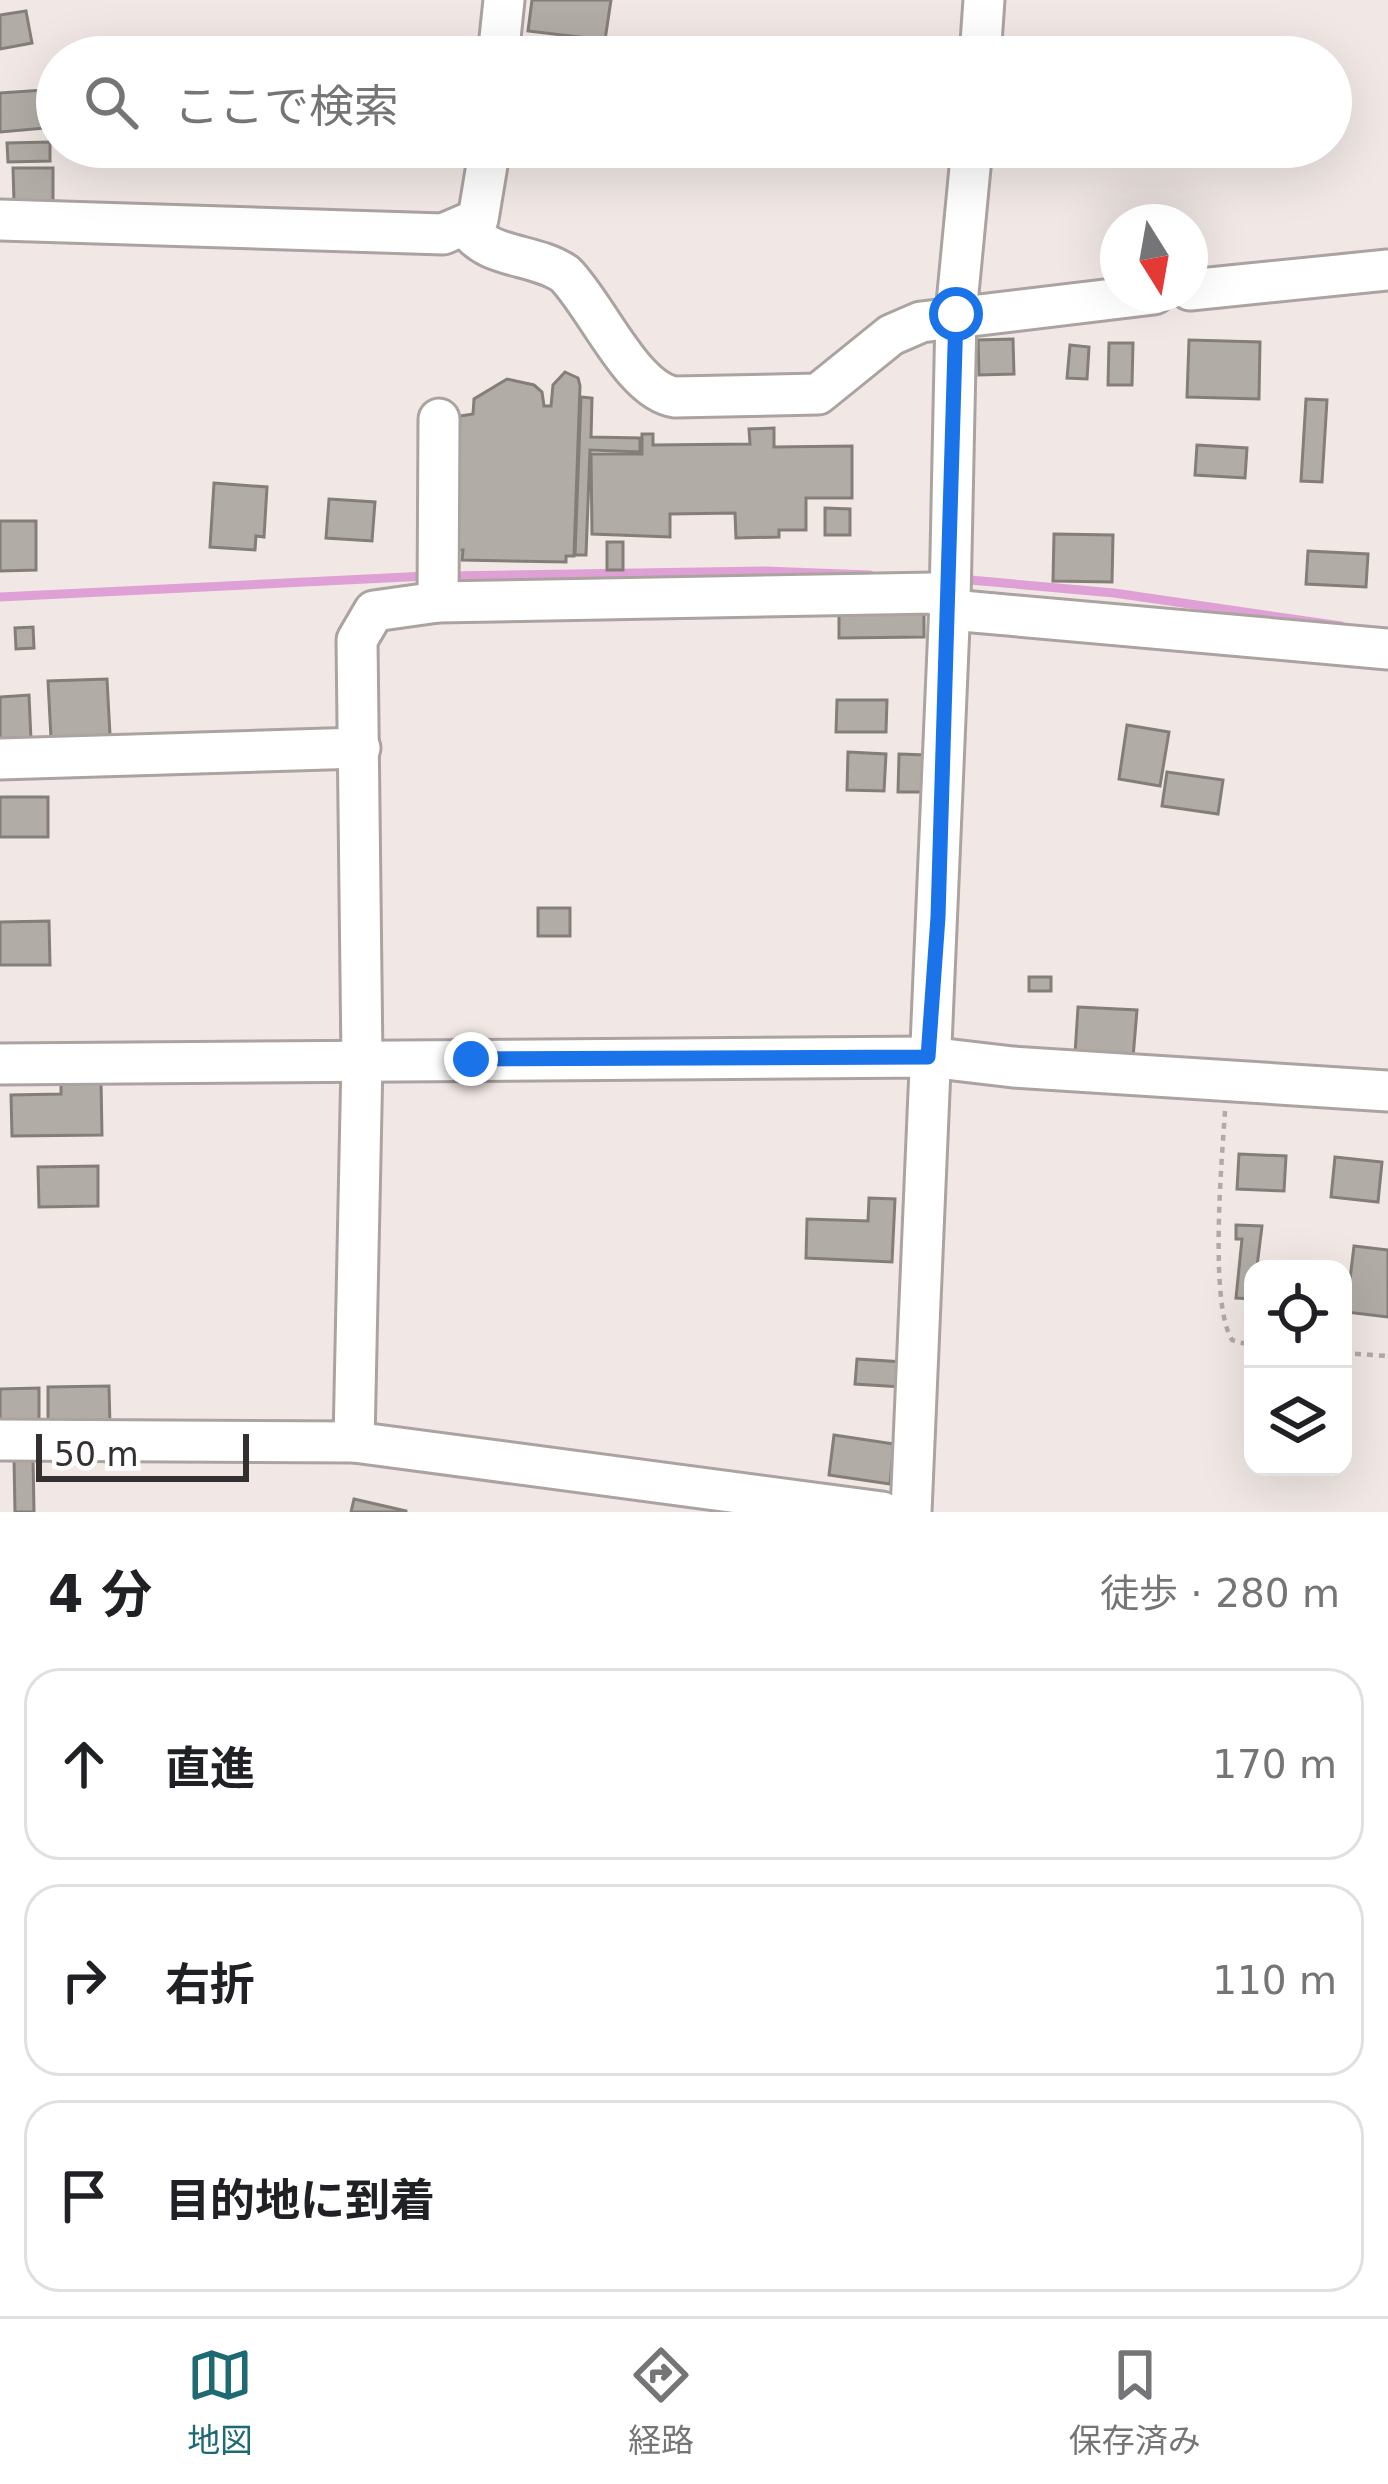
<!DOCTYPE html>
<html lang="ja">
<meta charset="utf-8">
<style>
:root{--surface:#fff;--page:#f6f6f6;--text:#202124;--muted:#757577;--line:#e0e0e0;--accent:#1e6a72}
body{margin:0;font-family:"DejaVu Sans","Noto Sans JP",sans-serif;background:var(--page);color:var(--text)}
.controls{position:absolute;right:36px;bottom:36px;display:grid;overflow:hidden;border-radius:24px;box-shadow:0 12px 48px #0002}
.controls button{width:108px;height:108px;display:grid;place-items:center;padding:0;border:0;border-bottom:3px solid var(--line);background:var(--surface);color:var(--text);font:60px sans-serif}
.compass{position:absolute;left:1100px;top:204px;width:108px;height:108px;border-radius:50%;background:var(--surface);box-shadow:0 12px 48px #0002;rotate:169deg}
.scale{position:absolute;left:36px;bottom:30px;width:213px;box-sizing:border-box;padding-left:12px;border:6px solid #33302f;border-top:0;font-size:33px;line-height:42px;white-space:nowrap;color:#33302f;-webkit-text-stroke:9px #fff;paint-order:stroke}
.stop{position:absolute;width:36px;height:36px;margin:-27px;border:9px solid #1a73e8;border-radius:50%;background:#fff}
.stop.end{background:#1a73e8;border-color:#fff;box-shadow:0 3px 12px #0008}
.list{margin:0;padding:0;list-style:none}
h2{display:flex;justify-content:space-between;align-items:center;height:156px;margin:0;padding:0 48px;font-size:51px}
h2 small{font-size:39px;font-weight:400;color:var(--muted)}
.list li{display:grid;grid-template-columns:78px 1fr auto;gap:36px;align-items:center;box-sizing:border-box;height:192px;margin:0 24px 24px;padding:0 24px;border:3px solid var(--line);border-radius:36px}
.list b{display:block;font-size:45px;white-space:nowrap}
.list em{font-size:39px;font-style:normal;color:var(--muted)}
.icon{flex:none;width:66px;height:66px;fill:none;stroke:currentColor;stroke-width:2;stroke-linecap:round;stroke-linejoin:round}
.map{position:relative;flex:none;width:1388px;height:1512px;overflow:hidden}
.search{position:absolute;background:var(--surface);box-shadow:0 12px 48px #0002;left:36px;right:36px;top:36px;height:132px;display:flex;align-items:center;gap:30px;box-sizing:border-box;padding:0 42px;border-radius:66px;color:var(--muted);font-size:45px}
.sheet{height:804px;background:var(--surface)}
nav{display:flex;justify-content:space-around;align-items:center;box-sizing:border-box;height:168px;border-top:3px solid var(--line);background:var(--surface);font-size:33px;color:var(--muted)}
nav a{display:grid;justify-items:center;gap:6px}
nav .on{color:var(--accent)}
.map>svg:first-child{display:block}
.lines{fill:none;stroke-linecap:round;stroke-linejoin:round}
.stream{stroke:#dfa0d5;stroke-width:9}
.building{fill:#b1aca5;stroke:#837e78;stroke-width:3}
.minor-casing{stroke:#aba3a0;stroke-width:45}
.path{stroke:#b1aaa7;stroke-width:4.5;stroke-dasharray:6 6;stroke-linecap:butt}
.minor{stroke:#fff;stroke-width:39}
.route{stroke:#1a73e8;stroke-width:15}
</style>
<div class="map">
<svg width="1388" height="1512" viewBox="0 0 1388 1512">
<rect width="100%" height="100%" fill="#f1e8e5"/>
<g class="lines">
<g class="stream">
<polyline points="449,576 765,571 870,575"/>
<polyline points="959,579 1114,593 1341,626"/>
<polyline points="0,597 427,576"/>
</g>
</g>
<g class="building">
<polygon points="532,0 611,0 605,40 528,31"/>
<polygon points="26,11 32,43 0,49 0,15"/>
<polygon points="43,90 46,128 0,132 0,93"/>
<polygon points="50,142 50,161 8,162 7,143"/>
<polygon points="13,168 53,168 53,202 14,202"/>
<polygon points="1013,339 1014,374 979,375 978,340"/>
<polygon points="1189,340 1260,342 1259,399 1187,397"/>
<polygon points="1109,343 1133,343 1132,385 1108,385"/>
<polygon points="1070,345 1089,347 1087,379 1067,378"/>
<polygon points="565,372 578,378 580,386 574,556 566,556 566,562 462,560 463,550 456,550 460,416 473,414 474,399 507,379 534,385 542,392 544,406 551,406 553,385"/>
<polygon points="581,397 592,398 591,437 640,438 640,452 590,450 586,555 575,555"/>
<polygon points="1306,399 1327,400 1322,482 1301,481"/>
<polygon points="774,428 774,447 852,446 852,498 806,498 806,530 779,530 779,537 736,538 735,513 670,514 670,537 592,534 591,454 642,454 642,434 653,434 653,445 750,444 749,429"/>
<polygon points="1197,445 1247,448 1245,478 1195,475"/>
<polygon points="214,483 267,487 264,537 256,536 255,550 210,547"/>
<polygon points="329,499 375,502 372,541 326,538"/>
<polygon points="825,508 850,509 850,535 825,535"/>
<polygon points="0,521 36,521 36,570 0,571"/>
<polygon points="1054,534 1113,535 1112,582 1053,581"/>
<rect x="607" y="542" width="16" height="28"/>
<polygon points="1308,551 1368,554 1366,587 1306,584"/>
<polygon points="924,600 924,637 839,638 839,601"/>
<polygon points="33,627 34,648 16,649 15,628"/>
<polygon points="107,679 110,735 51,738 48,681"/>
<polygon points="29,695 31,740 0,742 0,697"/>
<polygon points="837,700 887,700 886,732 836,732"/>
<polygon points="1127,725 1169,732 1160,786 1119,779"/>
<polygon points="848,752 886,754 884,791 847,790"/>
<polygon points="899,754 926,755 925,792 898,792"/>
<polygon points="1167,772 1223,780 1218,814 1162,806"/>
<rect x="0" y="797" width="48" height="40"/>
<rect x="538" y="908" width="32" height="28"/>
<polygon points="49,921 50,965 0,965 0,922"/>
<rect x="1029" y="977" width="22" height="14"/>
<polygon points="1078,1007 1137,1010 1133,1058 1075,1054"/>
<polygon points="101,1080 102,1135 12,1136 11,1095 61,1094 61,1081"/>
<polygon points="1239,1154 1286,1156 1284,1191 1237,1189"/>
<polygon points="1335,1157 1382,1162 1378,1202 1331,1197"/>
<polygon points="98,1166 98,1206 39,1207 38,1167"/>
<polygon points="869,1198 895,1199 892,1262 806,1258 807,1219 868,1221"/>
<polygon points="1236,1225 1262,1226 1253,1299 1236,1298 1242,1239 1236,1239"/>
<polygon points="1354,1246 1388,1250 1388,1317 1346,1312"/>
<polygon points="857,1359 903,1362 901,1387 855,1384"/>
<polygon points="109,1386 110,1426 48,1428 48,1387"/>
<polygon points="39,1388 39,1426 0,1426 0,1389"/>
<polygon points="834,1435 894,1444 890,1484 829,1475"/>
<polygon points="33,1458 34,1512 15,1512 14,1459"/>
<polygon points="354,1499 406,1511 406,1512 351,1512"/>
</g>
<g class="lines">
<g class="minor-casing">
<g id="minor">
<polyline points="498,57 504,0"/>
<polyline points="980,57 984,0"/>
<polyline points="0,220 443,234 478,219 490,147"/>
<path d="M468,228C487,259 535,253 565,274C597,306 632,391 675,397L818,394L891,335L921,322L1154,294"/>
<polyline points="1190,290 1388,270"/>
<polyline points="438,602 439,419"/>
<polyline points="0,759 360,748"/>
<polyline points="0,1064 928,1057 1013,1067 1388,1091"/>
<polyline points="0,1440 354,1442 882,1512"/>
<polyline points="354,1442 362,1061 357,640 374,611 438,602 934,593 962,611 1388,649"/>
<polyline points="911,1512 950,602 956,314 972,147"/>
</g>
</g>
<g class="path">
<path d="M1225,1111C1222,1158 1209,1303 1232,1340L1253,1346"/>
<polyline points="1343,1353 1388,1356"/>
</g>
<use href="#minor" class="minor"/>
</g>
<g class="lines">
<polyline class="route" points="471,1059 928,1057 938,917 956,314"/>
</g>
</svg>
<div class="controls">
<button><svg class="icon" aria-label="locate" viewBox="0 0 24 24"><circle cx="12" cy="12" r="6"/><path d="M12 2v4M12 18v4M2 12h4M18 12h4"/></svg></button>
<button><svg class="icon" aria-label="layers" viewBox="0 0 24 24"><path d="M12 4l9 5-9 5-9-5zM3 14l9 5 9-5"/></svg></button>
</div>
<svg class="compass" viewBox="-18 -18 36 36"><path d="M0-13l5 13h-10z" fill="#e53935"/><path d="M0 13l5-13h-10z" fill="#757577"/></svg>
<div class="scale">50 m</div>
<div class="stop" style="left:956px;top:314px"></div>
<div class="stop end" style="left:471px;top:1059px"></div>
<div class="search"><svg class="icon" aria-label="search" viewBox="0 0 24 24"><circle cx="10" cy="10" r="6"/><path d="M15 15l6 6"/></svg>ここで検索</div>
</div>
<section class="sheet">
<h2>4 分<small>徒歩 · 280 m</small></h2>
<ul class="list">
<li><svg class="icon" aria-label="ahead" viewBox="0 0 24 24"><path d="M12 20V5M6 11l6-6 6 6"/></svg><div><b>直進</b></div><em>170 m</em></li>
<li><svg class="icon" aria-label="right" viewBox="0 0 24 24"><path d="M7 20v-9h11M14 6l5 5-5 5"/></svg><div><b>右折</b></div><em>110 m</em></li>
<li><svg class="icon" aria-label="arrive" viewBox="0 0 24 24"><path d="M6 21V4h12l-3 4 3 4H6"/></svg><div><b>目的地に到着</b></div></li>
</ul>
</section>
<nav>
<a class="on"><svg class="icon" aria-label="map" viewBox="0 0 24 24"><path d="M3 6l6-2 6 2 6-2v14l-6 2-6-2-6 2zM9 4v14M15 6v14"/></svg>地図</a>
<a><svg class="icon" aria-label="directions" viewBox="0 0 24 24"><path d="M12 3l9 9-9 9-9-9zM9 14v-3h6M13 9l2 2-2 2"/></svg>経路</a>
<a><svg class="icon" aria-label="saved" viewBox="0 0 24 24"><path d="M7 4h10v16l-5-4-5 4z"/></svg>保存済み</a>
</nav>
